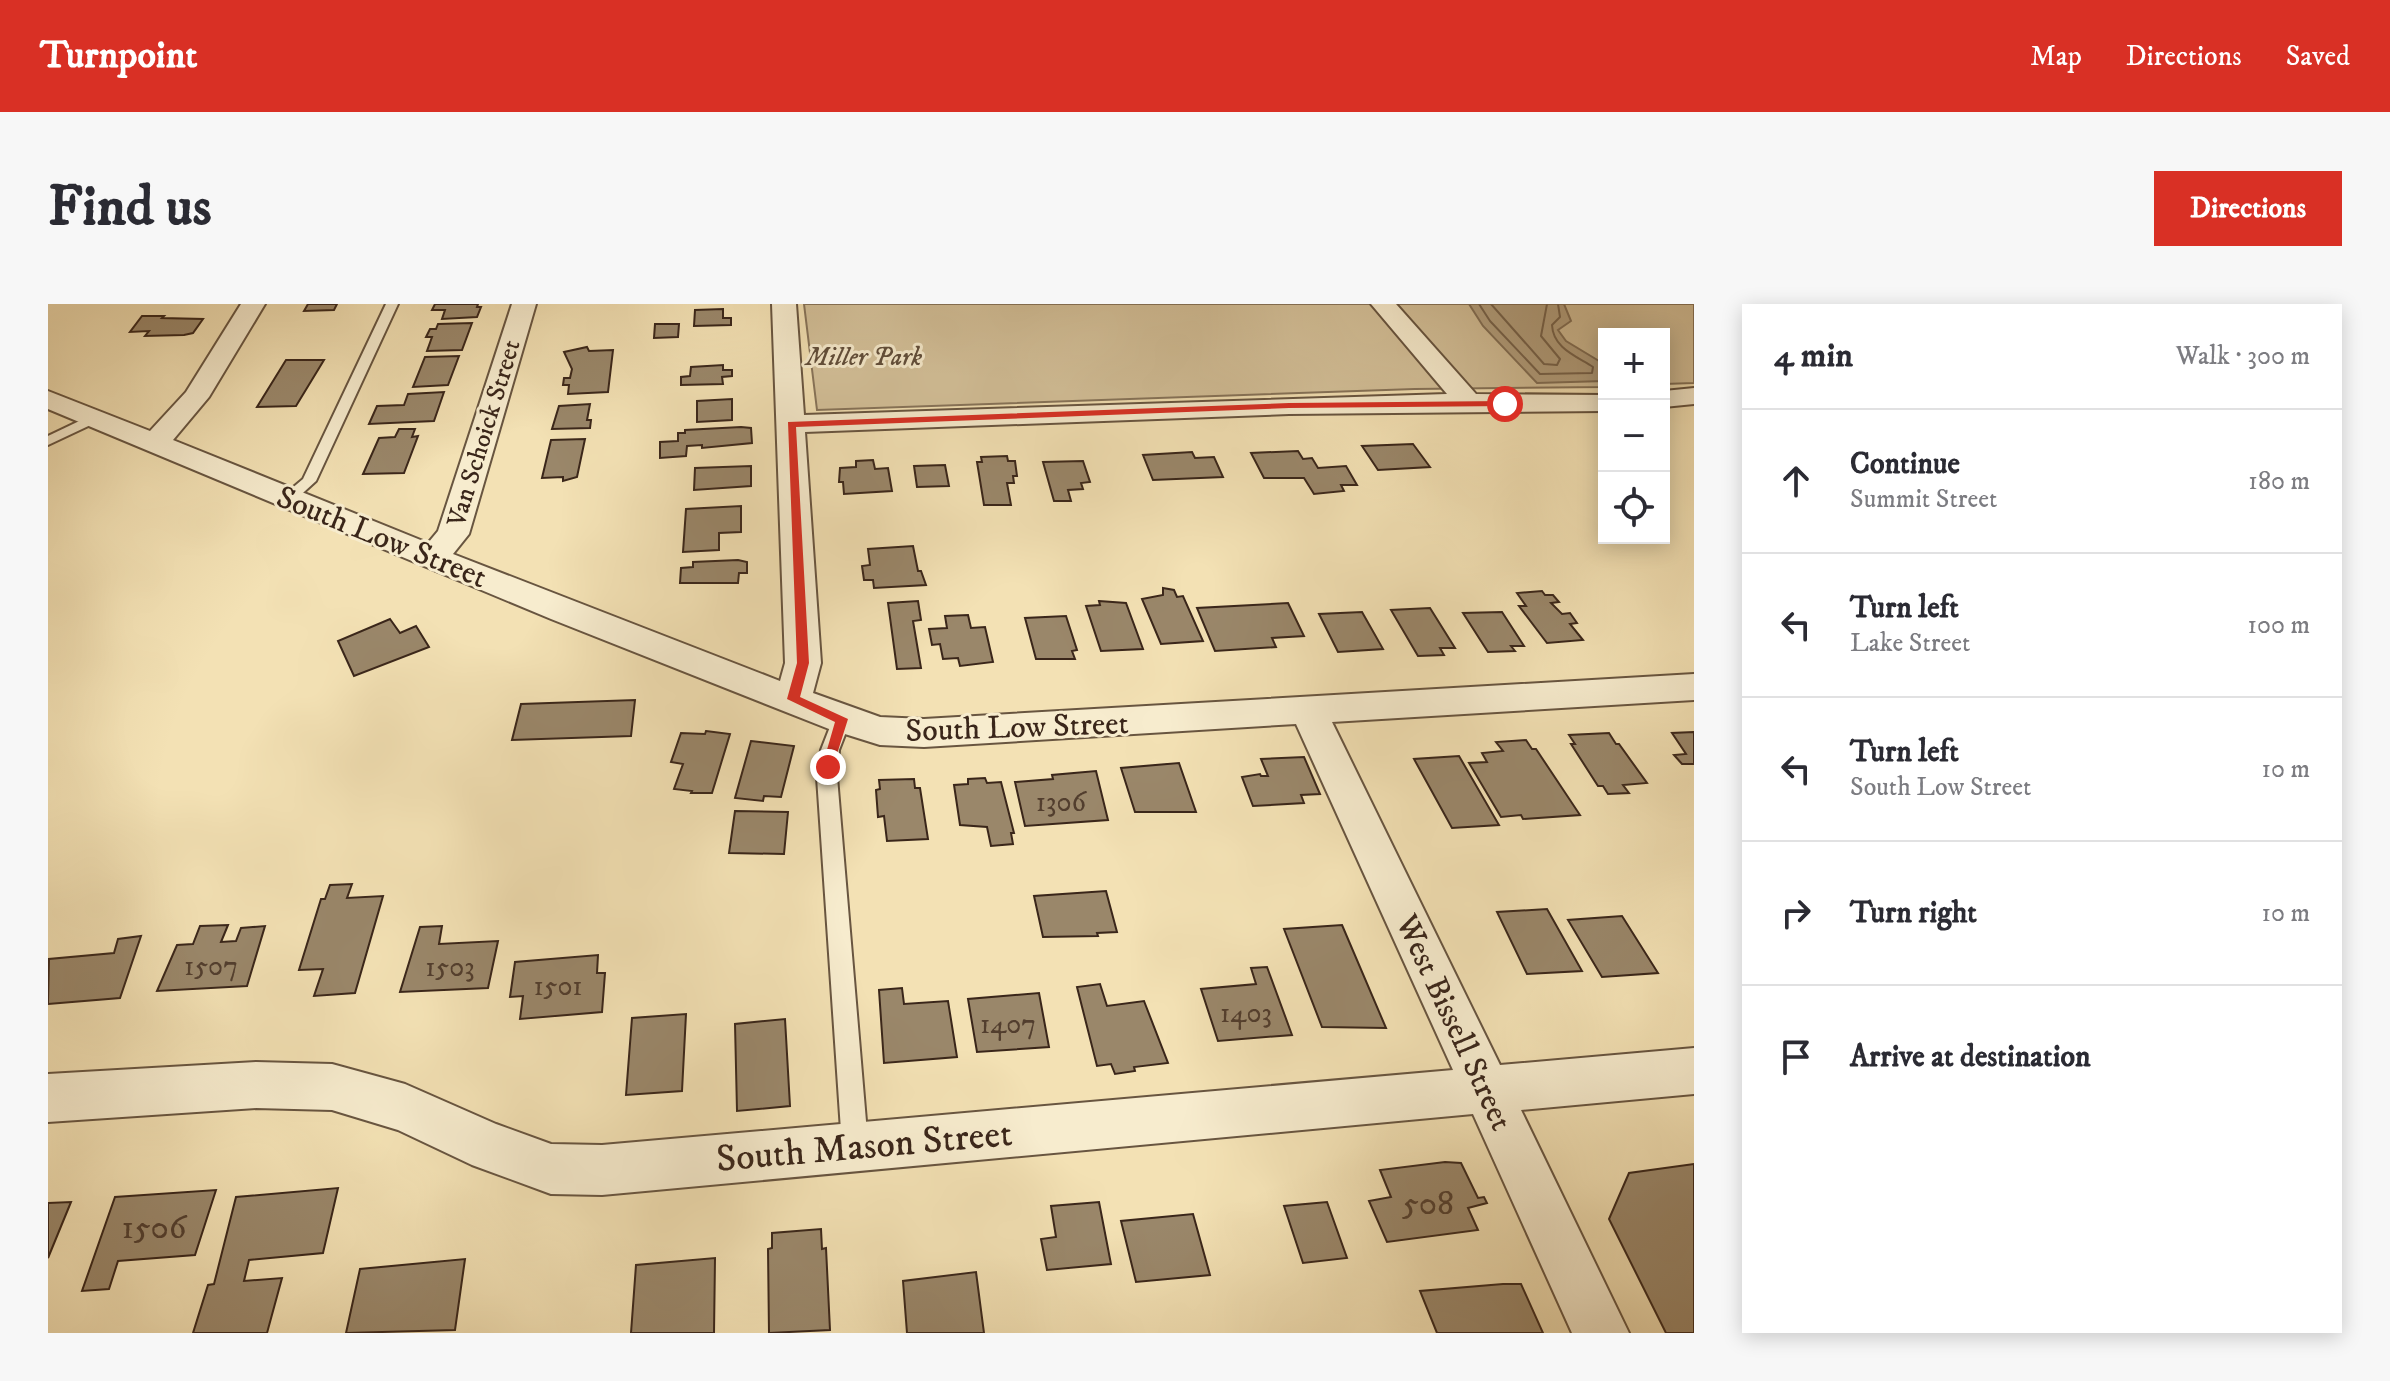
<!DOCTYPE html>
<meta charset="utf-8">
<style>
:root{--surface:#fff;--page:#f7f7f7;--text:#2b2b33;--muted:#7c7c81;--line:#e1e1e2;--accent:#d93025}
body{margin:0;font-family:"IM FELL DW Pica",serif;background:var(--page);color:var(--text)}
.controls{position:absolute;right:24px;top:24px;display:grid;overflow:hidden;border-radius:0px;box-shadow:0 4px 20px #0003}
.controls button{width:72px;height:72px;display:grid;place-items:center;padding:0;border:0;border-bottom:2px solid var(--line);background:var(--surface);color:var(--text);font:40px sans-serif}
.stop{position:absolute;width:24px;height:24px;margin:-18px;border:6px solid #d93025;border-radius:50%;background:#fff}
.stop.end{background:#d93025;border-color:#fff;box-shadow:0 2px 8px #0008}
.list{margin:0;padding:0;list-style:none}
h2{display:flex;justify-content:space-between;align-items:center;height:104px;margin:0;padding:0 32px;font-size:34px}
h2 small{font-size:26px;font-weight:400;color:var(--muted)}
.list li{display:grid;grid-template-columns:52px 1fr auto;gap:24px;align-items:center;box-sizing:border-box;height:144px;padding:0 32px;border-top:2px solid var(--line)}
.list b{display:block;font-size:30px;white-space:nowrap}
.list p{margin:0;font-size:26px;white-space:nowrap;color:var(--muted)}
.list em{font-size:26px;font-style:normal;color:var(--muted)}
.icon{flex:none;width:44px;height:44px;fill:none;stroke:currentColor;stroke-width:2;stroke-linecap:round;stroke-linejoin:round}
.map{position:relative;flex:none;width:1646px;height:1029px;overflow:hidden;border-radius:0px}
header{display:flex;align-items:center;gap:48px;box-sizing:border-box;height:112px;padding:0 40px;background:var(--accent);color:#fff}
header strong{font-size:38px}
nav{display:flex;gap:44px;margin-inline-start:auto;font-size:28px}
.intro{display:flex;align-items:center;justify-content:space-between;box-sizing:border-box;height:192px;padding:0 48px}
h1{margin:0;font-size:56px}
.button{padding:20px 36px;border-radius:0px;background:var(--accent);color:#fff;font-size:28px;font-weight:700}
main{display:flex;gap:48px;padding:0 48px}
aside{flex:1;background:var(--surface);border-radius:0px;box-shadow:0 4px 20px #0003}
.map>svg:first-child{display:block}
.green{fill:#d4c19a;stroke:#87745a;stroke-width:2}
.water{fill:#b4a180;stroke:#837057;stroke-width:2}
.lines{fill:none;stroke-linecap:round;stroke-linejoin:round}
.shore{stroke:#77644d;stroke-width:2}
.building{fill:#9a876a;stroke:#3a261a;stroke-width:2}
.lane-casing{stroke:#685540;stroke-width:4}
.street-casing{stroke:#685540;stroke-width:4}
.lane{fill:#f7ecce;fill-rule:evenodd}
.street{fill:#f7ecce;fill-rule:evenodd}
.route{fill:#d93025}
.labels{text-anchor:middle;stroke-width:6;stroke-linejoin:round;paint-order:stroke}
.far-park-label{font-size:26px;font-style:italic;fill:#604d3a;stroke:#f7ecce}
.far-street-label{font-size:26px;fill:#3a261a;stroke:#f7ecce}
.number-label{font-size:28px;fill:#523e2e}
.street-label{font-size:32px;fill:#3a261a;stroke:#f7ecce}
.near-number-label{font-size:34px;fill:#523e2e}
.near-street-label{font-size:38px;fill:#3a261a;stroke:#f7ecce}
</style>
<header>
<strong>Turnpoint</strong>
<nav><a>Map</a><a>Directions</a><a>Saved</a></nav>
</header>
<div class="intro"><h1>Find us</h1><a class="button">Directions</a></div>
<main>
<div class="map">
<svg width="1646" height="1029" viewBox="0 0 1646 1029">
<rect width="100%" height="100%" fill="#f3e1b4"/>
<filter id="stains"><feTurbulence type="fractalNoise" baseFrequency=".0025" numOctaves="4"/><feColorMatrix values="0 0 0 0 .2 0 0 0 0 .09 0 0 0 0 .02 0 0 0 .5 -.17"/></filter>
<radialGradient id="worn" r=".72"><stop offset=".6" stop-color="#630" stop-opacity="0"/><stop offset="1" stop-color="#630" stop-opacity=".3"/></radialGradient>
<polygon class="green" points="756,0 1646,0 1646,79 1616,80 1616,30 1556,30 1556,83 1367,85 769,106"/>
<polygon class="water" points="1421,0 1516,0 1523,17 1510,26 1518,37 1556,60 1556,77 1489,79 1435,22"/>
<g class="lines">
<g class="shore">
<path d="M1431,0L1442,17L1492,70L1544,69L1545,63C1528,52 1505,44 1504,21L1512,13L1510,0"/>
<polyline points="1443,0 1496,60 1509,61 1512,55 1493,32 1499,0"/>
</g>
</g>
<g class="building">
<polygon points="260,0 289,0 286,6 256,7"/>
<polygon points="387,0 430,0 429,3 433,3 429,13 394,15 397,6 384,6"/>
<polygon points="675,5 675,14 683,14 683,21 646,22 647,6"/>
<polygon points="94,12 116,12 114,14 155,15 145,29 136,31 97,32 101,27 82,28"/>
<polygon points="424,19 414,46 379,47 384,33 378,33 382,25 388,25 390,20"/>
<polygon points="607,20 631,20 630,33 606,34"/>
<polygon points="539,43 541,47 565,46 560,88 520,90 521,81 515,81 516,74 522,74 524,65 516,48"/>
<polygon points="411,52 400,81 365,83 377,53"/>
<polygon points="238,56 276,56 248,102 209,103"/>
<polygon points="675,61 675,66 684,66 684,72 674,73 675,80 633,81 633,73 642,72 643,63"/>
<polygon points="396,88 386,117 321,120 329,102 356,101 360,90"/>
<polygon points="684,95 684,116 649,118 649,97"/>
<polygon points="542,100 539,116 543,116 542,124 504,125 511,102"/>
<polygon points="693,123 703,124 704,139 654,144 654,141 639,142 638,152 612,154 612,138 630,137 630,129 637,129 637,126"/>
<polygon points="351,125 367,125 364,133 370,132 356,169 315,170 331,134 347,133"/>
<polygon points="537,135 529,173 515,177 515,173 494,174 503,136"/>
<polygon points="1365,140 1382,163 1330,166 1314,142"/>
<polygon points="1250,147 1255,155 1264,154 1270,164 1298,162 1309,181 1293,181 1296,187 1266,190 1256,174 1216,174 1203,149"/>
<polygon points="1144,148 1147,154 1166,153 1175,173 1105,176 1095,151"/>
<polygon points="959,152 960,157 967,157 969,172 965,172 966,179 959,179 963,201 936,201 929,158 934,158 933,153"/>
<polygon points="825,156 827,165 840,164 844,187 796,190 795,178 791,178 792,164 808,163 808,157"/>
<polygon points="1035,157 1042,178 1033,179 1035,185 1020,186 1023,197 1006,197 995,158"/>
<polygon points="897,161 901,182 869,183 866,162"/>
<polygon points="703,162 703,182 646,186 647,164"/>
<polygon points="693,202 693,228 671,229 671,246 635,248 638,205"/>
<polygon points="865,242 870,267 873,267 878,281 826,284 825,276 816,276 814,262 822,261 820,245"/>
<polygon points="690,256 699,258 699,269 691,269 690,279 632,279 633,264 645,263 645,258"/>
<polygon points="1115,284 1126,286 1129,293 1135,292 1155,337 1113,340 1094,295 1115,291"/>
<polygon points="1494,287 1497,291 1505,291 1511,298 1503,299 1514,310 1522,309 1529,319 1522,320 1535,336 1499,339 1471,302 1478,302 1469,289"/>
<polygon points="870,297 873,316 865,317 873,364 849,365 840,299"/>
<polygon points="1051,297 1078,299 1095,345 1053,347 1038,302 1052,301"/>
<polygon points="1240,299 1256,332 1224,334 1228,343 1167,347 1149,304"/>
<polygon points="1382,304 1407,344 1392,344 1396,351 1370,352 1343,306"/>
<polygon points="1314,308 1335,345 1290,348 1271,310"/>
<polygon points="1454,308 1476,342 1463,342 1467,347 1440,348 1415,309"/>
<polygon points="920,311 923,324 937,323 945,358 912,362 910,354 895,355 892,340 884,341 881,325 899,324 897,312"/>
<polygon points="1018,312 1029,346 1024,347 1027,355 988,355 977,314"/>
<polygon points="342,315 352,329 368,322 381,343 306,372 290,337"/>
<polygon points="587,396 583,432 464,436 473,400"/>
<polygon points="658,427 682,430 664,489 643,489 644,487 626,485 635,460 623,458 633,429 657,430"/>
<polygon points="1646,428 1646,460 1634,460 1626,451 1638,450 1624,429"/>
<polygon points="1561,429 1568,440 1571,440 1599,479 1575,481 1581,489 1560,490 1555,482 1550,482 1523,440 1527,440 1521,431"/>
<polygon points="1478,436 1484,445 1488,445 1532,511 1475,515 1473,511 1453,513 1421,459 1439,458 1434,449 1455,447 1448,438"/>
<polygon points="703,437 746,442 733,493 716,492 715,497 687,494"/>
<polygon points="1411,452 1451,521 1404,524 1366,455"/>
<polygon points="1256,453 1272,490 1253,491 1256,499 1205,502 1194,473 1212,470 1213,472 1220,472 1213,455"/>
<polygon points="1131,459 1148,508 1087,508 1073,464"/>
<polygon points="1048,467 1060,516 977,522 967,478 1005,475 1004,471"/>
<polygon points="937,474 939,479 953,478 966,529 963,529 965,540 943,542 939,523 912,521 906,481 920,480 920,475"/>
<polygon points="866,475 867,484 872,484 880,535 839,537 836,512 830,513 828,486 832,485 831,476"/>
<polygon points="687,507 740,508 736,550 681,549"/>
<polygon points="304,580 299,594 335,592 307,689 266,692 275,665 251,666 273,595 277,595 282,581"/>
<polygon points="1058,587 1069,628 1049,629 1050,632 995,633 986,592"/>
<polygon points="1499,605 1534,667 1479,670 1449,608"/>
<polygon points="1574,612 1610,669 1554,673 1520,616"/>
<polygon points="180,621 173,638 188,637 193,624 217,622 199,682 109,687 129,641 145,640 152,622"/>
<polygon points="1294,621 1338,724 1274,723 1236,625"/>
<polygon points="394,622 391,640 450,637 440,684 352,688 372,623"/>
<polygon points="93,632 72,694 0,700 1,655 66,649 70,635"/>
<polygon points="550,651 549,669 557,669 554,708 472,715 475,692 462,693 467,658"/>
<polygon points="1219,663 1244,731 1170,737 1153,685 1208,680 1203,664"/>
<polygon points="1052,680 1059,702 1096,697 1120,759 1086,763 1087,767 1067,770 1063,760 1049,762 1029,683"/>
<polygon points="854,684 856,700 900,697 909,753 836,759 831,686"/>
<polygon points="991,689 1001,743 929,748 920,695"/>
<polygon points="638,710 634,787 578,791 584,714"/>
<polygon points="737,715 742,802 689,807 687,720"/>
<polygon points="1397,858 1413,859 1430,894 1436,893 1439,899 1420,904 1430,926 1339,938 1321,897 1343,893 1332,866"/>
<polygon points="1646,860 1646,1029 1618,1029 1561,915 1581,869"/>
<polygon points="290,884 275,949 201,956 196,977 234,974 219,1029 145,1029 160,981 166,980 188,893"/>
<polygon points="168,886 147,951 70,957 61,985 34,987 67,893"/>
<polygon points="23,898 0,954 0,899"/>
<polygon points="1051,898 1063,960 999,966 993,935 1008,933 1003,902"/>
<polygon points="1279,898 1299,954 1255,959 1236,902"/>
<polygon points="1145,910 1162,971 1088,978 1073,917"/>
<polygon points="773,925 774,945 778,944 782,1026 721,1029 720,945 724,944 724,929"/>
<polygon points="667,954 666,1029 583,1029 588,961"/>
<polygon points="417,955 407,1026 298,1029 312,965"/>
<polygon points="928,968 936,1029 859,1029 855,977"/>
<polygon points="1455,980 1473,980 1495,1029 1389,1029 1372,987"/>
</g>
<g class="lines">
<g class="lane-casing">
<g id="lane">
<polygon points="338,0 350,0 268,177 246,197 236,197 236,191 255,175"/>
<polygon points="46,110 53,114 51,117 0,141 0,132"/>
<polygon points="794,408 803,415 791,446 789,473 820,841 816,850 807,854 798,850 794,841 769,473 773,446 787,410"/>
</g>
</g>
<g class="street-casing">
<g id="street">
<polygon points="193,0 217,0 161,93 125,136 380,239 390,227 464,0 488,0 421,230 405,250 732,377 737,359 724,0 748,0 756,111 1399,90 1323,0 1348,0 1428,90 1556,91 1556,107 1241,110 757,128 773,359 765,389 832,413 876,415 1646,370 1646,396 1284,418 1452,761 1646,744 1646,790 1473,806 1581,1029 1524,1029 1425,810 554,891 503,890 424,861 350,826 284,806 208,804 0,818 0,770 208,758 284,760 357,780 448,820 503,840 554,841 1405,766 1248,420 876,443 832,441 781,425 503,315 0,105 0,87 102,127 138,88"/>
<polygon points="1646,84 1646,100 1616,103 1616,87"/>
</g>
</g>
<use href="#lane" class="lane"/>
<use href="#street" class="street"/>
</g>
<polygon class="route" points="1457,97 1460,102 1241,104 748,123 761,359 752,393 800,415 784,466 775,466 774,463 787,418 739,395 749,359 740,118 1241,99"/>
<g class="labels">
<g class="far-park-label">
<text x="816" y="61">Miller Park</text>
</g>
<g class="far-street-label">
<text transform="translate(435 129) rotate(-73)" y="9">Van Schoick Street</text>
</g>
<g class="number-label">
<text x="1013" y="507">1306</text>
<text x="163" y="671">1507</text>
<text x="402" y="672">1503</text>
<text x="510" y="691">1501</text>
<text x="1198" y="718">1403</text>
<text x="960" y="729">1407</text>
</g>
<g class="street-label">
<text transform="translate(334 232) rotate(22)" y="11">South Low Street</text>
<text transform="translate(969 422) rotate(-2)" y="11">South Low Street</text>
<text transform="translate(1407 718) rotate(65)" y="11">West Bissell Street</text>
</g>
<g class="near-number-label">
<text x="1380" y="910">508</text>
<text x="106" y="934">1506</text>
</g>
<g class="near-street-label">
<text transform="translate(816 841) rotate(-5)" y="13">South Mason Street</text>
</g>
</g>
<rect width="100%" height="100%" filter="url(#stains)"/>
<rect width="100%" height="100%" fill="url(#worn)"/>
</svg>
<div class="controls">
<button>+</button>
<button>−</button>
<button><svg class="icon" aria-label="locate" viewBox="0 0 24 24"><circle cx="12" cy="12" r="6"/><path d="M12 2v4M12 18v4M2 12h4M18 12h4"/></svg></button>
</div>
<div class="stop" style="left:1457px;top:100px"></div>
<div class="stop end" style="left:780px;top:463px"></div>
</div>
<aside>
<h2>4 min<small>Walk · 300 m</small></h2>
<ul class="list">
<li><svg class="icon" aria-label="ahead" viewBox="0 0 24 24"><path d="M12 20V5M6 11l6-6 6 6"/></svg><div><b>Continue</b><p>Summit Street</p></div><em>180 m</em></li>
<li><svg class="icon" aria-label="left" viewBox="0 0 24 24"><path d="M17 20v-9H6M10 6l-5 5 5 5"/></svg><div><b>Turn left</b><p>Lake Street</p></div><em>100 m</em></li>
<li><svg class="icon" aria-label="left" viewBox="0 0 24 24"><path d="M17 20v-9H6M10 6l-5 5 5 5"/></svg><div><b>Turn left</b><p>South Low Street</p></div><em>10 m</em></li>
<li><svg class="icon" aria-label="right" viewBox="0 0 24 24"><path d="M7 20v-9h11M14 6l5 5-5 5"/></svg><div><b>Turn right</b></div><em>10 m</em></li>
<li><svg class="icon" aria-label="arrive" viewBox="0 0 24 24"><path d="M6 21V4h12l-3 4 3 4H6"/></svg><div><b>Arrive at destination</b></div></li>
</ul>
</aside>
</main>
